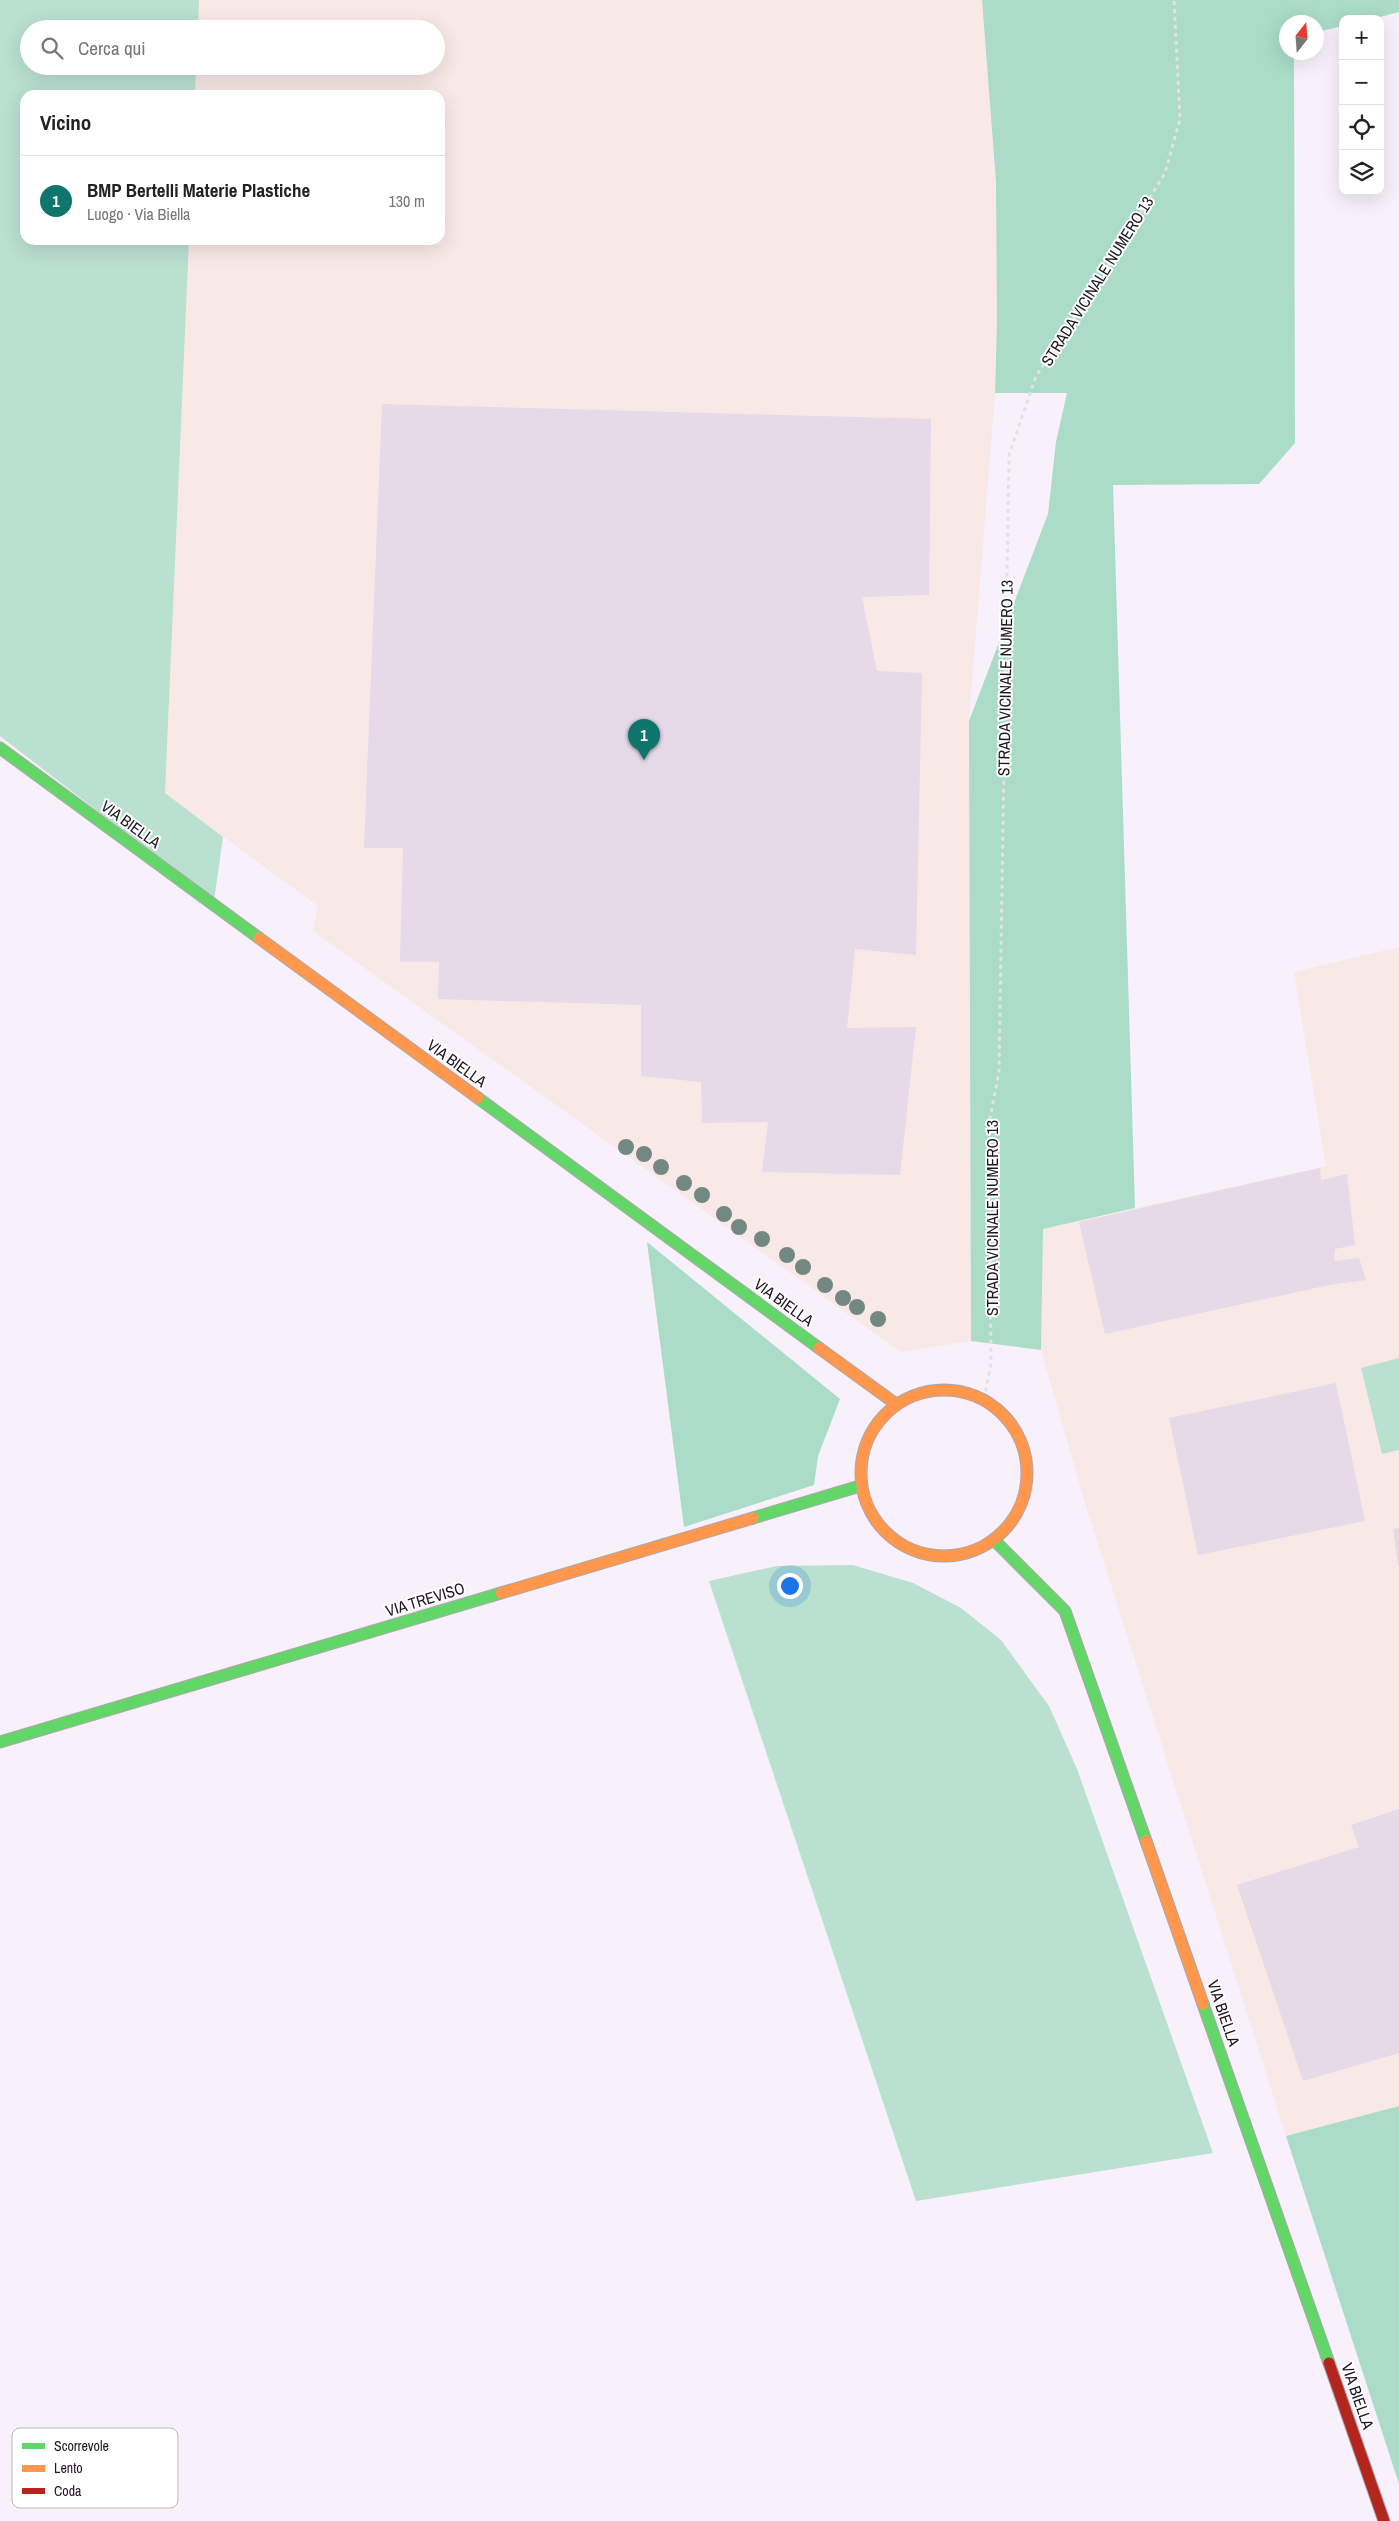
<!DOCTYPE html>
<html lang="it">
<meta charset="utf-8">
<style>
:root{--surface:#fff;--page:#f2f2f2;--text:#222;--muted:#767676;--line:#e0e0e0;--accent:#0f766e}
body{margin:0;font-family:"Archivo Narrow",sans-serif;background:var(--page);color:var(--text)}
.controls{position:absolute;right:15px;top:15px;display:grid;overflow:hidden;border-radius:10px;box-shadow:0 5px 20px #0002}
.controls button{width:45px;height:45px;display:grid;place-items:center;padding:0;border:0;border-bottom:1px solid var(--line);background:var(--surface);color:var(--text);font:25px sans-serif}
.compass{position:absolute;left:1279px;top:15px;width:45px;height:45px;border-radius:50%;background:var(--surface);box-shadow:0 5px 20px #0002;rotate:17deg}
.you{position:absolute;left:789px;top:1585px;width:18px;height:18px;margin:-12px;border:4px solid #fff;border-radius:50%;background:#1a73e8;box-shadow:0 0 0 8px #1a73e833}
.badge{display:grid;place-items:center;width:32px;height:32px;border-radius:50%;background:var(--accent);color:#fff;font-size:16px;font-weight:700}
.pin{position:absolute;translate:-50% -41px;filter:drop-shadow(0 1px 2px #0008)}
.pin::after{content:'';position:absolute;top:26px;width:18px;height:15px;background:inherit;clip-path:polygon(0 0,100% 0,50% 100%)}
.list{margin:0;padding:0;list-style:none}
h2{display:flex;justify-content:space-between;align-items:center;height:65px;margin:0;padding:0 20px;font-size:21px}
h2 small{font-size:16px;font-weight:400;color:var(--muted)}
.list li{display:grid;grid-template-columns:32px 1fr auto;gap:15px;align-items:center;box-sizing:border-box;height:90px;padding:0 20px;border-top:1px solid var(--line)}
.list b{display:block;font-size:19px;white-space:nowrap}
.list p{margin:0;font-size:16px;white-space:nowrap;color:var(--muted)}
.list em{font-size:16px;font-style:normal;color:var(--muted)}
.icon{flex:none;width:28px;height:28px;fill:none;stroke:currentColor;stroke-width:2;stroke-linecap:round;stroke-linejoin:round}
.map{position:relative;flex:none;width:1399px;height:2521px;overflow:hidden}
.search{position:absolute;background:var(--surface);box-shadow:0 5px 20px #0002;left:20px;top:20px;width:425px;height:55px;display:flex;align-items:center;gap:12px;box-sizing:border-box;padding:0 18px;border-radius:28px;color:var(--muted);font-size:19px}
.panel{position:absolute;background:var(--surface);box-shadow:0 5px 20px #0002;left:20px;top:90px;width:425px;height:155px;border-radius:15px}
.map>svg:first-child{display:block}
.industrial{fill:#f8e9e6}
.green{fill:#bae0d0}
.forest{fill:#aadcc8}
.building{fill:#e6d9e8}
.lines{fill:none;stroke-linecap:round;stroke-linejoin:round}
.fast-casing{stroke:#ada6af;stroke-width:13}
.slow-casing{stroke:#ada6af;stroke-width:13}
.jam-casing{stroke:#ada6af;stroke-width:13}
.path{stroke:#e4e1e4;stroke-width:3;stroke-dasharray:4 4;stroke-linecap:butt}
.fast{stroke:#63d668;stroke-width:11}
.slow{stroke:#ff974d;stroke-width:11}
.jam{stroke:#b3261e;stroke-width:11}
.tree{fill:#738883}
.labels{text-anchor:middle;stroke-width:4;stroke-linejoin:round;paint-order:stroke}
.street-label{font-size:16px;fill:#1d161f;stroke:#fff}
.key{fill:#fff;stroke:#bbb9bc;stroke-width:1}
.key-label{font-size:14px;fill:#1d161f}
</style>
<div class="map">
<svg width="1399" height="2521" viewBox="0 0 1399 2521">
<rect width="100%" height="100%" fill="#f8f0fa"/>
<g class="industrial">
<polygon points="199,0 982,0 996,182 997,322 995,393 969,721 971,1341 901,1352 313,931 318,906 165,794 189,240 440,240 440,95 195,95 196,66 436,66 436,29 198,29"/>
<polygon points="1399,947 1399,1358 1361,1369 1383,1454 1399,1450 1399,2106 1286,2136 1085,1503 1041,1350 1043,1229 1326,1166 1294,972"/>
</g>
<g class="green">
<polygon points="0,0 199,0 198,29 29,29 29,66 196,66 195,95 25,95 25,240 189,240 165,793 223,837 214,901 0,736"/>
<polygon points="1399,1358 1399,1450 1382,1454 1361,1368"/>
<polygon points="853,1565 913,1583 961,1608 1001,1640 1049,1706 1077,1769 1213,2153 916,2201 709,1581 777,1566"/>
</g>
<g class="forest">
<polygon points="982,0 1399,0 1399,12 1372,19 1343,19 1343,26 1317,32 1316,22 1286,22 1286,52 1294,53 1295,443 1259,484 1113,485 1135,1208 1043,1229 1041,1350 971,1341 969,721 1048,514 1056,442 1067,393 995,393 997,322 996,182"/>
<polygon points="647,1242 840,1399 818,1456 814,1485 684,1527"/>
<polygon points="1399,2106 1399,2484 1286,2136"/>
</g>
<g class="building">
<polygon points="382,404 931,419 929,595 862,597 877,671 922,673 916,955 855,949 847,1028 916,1027 900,1175 762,1172 768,1122 702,1123 701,1082 641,1076 641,1005 438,999 439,962 400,962 403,848 364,848"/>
<polygon points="1320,1168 1321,1180 1347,1174 1355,1245 1335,1249 1334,1261 1359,1258 1366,1280 1329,1285 1105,1334 1079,1222"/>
<polygon points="1336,1383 1365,1521 1198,1555 1169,1418"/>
<polygon points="1399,1528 1399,1565 1398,1565 1393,1529"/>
<polygon points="1399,1809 1399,2053 1303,2081 1237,1885 1359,1847 1351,1825"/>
</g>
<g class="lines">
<g class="fast-casing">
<g id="fast">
<polyline points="0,748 259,938"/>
<polyline points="478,1098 819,1348"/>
<polyline points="753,1518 860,1486"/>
<polyline points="994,1540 1065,1611 1146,1841"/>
<polyline points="0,1742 501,1593"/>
<polyline points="1203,2004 1329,2363"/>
</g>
</g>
<g class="slow-casing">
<g id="slow">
<polyline points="259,938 478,1098"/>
<polyline points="819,1348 896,1404"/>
<circle cx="944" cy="1473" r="83"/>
<polyline points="501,1593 753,1518"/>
<polyline points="1146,1841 1203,2004"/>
</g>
</g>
<g class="jam-casing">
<polyline id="jam" points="1329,2363 1384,2521"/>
</g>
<polyline class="path" points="984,1399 991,1363 989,1123 999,1072 1009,455 1036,376 1105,271 1165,173 1180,119 1174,0"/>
<use href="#fast" class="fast"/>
<use href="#slow" class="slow"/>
<use href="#jam" class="jam"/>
</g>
<g class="tree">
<circle cx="626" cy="1147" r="8"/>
<circle cx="644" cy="1154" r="8"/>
<circle cx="661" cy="1167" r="8"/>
<circle cx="684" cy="1183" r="8"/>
<circle cx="702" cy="1195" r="8"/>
<circle cx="724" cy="1214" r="8"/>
<circle cx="739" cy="1227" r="8"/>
<circle cx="762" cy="1239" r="8"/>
<circle cx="787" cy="1255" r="8"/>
<circle cx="803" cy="1267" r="8"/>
<circle cx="825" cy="1285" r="8"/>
<circle cx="843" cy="1298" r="8"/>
<circle cx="857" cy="1307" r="8"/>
<circle cx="878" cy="1319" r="8"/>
</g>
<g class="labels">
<g class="street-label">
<text transform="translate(1097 281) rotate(-58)" y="6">STRADA VICINALE NUMERO 13</text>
<text transform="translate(1005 678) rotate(-89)" y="6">STRADA VICINALE NUMERO 13</text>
<text transform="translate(131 824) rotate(36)" y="6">VIA BIELLA</text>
<text transform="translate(457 1063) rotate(36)" y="6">VIA BIELLA</text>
<text transform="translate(992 1218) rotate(-90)" y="6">STRADA VICINALE NUMERO 13</text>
<text transform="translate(784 1302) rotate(36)" y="6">VIA BIELLA</text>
<text transform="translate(425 1599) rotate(-17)" y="6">VIA TREVISO</text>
<text transform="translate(1224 2013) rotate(71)" y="6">VIA BIELLA</text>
<text transform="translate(1358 2396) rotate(71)" y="6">VIA BIELLA</text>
</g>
</g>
<rect x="12" y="2428" width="166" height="80" rx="8" class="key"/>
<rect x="22" y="2443" width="23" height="6" fill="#63d668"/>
<rect x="22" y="2465" width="23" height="7" fill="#ff974d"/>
<rect x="22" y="2488" width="23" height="6" fill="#b3261e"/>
<g class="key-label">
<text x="54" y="2451">Scorrevole</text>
<text x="54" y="2473">Lento</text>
<text x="54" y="2496">Coda</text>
</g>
</svg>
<div class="controls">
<button>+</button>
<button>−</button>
<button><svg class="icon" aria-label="locate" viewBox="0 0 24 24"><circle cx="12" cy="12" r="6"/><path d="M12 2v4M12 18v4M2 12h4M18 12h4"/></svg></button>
<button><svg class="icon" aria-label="layers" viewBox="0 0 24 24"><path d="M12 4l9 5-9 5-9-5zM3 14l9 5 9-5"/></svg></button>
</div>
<svg class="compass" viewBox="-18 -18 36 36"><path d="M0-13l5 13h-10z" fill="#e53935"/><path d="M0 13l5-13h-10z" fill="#767676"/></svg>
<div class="you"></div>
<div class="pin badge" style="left:644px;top:760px">1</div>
<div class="search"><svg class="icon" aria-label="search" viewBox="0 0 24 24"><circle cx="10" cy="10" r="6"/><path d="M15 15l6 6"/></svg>Cerca qui</div>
<section class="panel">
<h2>Vicino<small></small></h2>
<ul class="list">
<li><span class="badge">1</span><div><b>BMP Bertelli Materie Plastiche</b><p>Luogo · Via Biella</p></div><em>130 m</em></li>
</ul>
</section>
</div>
